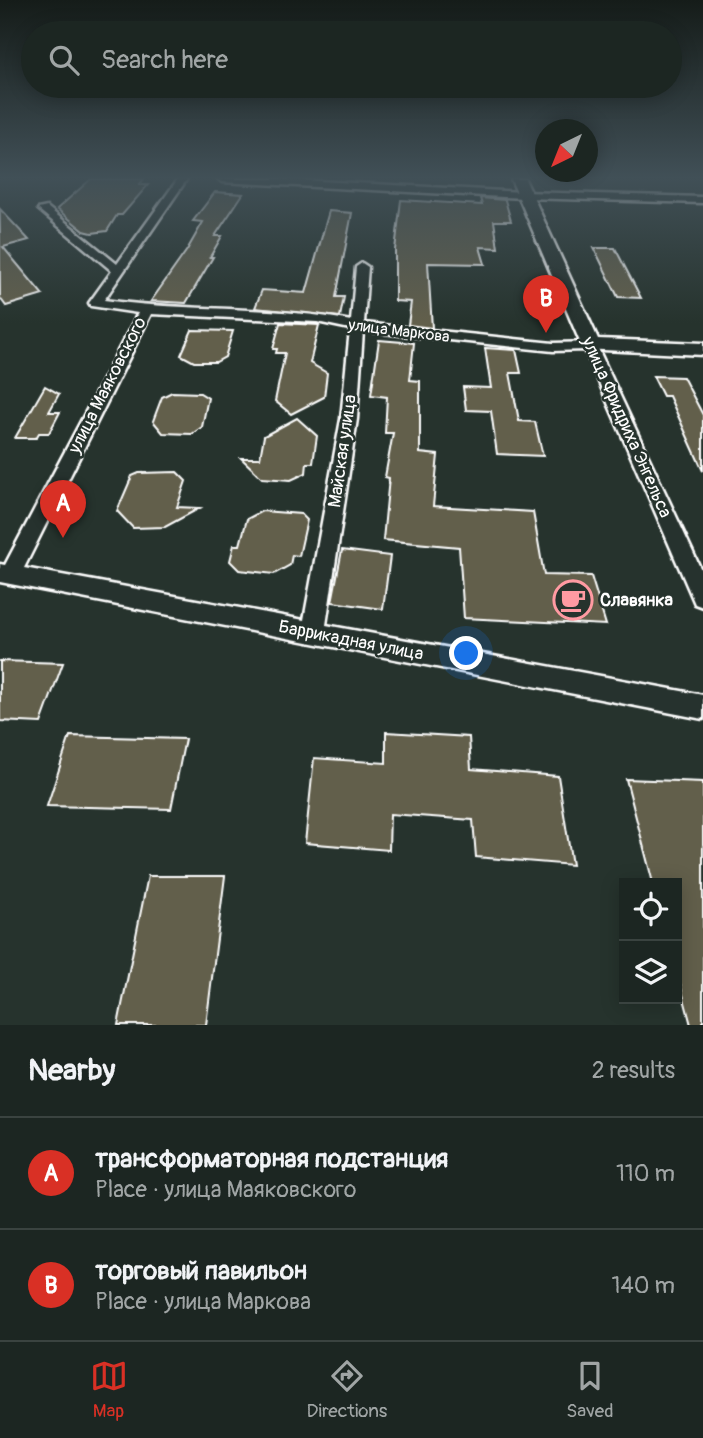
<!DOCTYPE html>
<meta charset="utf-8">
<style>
:root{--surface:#1c2622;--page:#252e2a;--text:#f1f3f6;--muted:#a0a5a5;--line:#3a4340;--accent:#d93025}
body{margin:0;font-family:Pangolin,sans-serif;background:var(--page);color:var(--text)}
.controls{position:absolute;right:21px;bottom:21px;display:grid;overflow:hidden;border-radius:0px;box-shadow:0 4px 18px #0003}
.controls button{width:63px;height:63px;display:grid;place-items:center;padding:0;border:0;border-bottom:2px solid var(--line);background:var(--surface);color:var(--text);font:35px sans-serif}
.compass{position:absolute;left:535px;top:119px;width:63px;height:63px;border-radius:50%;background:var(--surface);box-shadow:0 4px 18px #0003;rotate:223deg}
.you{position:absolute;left:467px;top:654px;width:24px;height:24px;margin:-18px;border:5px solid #fff;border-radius:50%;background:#1a73e8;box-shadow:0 0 0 10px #1a73e833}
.badge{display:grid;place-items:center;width:46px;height:46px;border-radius:50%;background:var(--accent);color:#fff;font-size:23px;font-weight:700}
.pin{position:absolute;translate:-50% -58px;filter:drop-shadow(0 2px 4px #0008)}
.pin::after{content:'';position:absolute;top:37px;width:24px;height:21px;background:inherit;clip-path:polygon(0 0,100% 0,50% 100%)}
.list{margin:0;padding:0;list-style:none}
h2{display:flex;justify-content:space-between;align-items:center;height:91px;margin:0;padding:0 28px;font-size:30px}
h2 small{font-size:23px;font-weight:400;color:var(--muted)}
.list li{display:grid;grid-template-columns:46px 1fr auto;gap:21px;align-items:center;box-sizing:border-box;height:112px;padding:0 28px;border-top:2px solid var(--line)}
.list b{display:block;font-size:26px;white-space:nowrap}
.list p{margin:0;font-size:23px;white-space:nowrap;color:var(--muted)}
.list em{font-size:23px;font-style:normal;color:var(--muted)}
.icon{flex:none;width:38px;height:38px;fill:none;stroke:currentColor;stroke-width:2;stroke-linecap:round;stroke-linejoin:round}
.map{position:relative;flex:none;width:703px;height:1025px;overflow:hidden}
.search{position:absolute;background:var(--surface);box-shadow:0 4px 18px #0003;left:21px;right:21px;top:21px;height:77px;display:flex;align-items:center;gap:18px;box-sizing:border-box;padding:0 24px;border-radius:38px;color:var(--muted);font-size:26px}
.sheet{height:315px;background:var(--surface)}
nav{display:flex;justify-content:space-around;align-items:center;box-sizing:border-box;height:98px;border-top:2px solid var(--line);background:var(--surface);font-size:19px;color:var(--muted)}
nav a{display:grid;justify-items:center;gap:4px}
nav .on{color:var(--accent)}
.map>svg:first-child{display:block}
.building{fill:#625f4b;stroke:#fff;stroke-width:2}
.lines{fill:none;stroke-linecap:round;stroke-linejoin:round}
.street-casing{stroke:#fff;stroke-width:5}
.secondary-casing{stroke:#fff;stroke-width:5}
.street{fill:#26332d;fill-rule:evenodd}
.secondary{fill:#26332d;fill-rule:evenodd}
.labels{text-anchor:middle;stroke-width:5;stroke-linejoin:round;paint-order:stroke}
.far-street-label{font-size:16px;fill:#fff;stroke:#26332d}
.street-label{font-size:18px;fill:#fff;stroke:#26332d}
.poi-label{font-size:18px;font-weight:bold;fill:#fff;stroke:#26332d;text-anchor:start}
</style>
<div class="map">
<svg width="703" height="1025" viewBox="0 0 703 1025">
<rect width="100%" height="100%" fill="#26332d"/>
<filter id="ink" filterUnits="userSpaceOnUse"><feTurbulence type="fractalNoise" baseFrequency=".0143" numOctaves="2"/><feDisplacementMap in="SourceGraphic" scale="14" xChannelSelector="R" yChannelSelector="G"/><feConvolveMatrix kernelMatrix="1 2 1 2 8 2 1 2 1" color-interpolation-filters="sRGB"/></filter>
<g filter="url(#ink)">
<g class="building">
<polygon points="91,179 144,179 139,185 148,185 122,215 117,215 107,231 92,233 84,231 57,209"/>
<polygon points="215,192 243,194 215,236 222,236 210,257 213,257 186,303 151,301 187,250 203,222 193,221"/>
<polygon points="480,198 505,200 511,221 494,221 498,248 480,247 485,264 428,263 432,328 408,325 411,302 395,301 395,250 401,200 482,205"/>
<polygon points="0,209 29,240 3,247 43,295 6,306 0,298"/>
<polygon points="329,211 352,213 336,297 344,297 340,317 255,308 262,290 306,293"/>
<polygon points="594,248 615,248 641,298 618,297"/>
<polygon points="280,323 319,325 310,363 327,373 324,397 291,414 275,401 285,353 276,353 277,349 273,349"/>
<polygon points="192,330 233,331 225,357 216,362 194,362 181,355"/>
<polygon points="379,340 414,343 410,380 420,381 420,453 438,455 433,506 533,512 544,575 591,576 606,625 464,618 459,547 383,540 389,478 385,477 393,433 385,433 387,397 371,395"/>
<polygon points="485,348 516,350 521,373 510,373 519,421 535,422 543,456 497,454 491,411 466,410 463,387 491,388"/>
<polygon points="653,376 683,377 703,415 703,471 669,396 663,396"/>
<polygon points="45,386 59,394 49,412 60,412 49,433 39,433 36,438 15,438"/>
<polygon points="172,392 200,393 208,398 202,427 192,434 163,433 153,421 162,397"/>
<polygon points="297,418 317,436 313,463 307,463 306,473 291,480 262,478 241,458 260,458 264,436"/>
<polygon points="177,472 186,481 177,507 200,508 165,527 133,528 117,511 132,476 139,473"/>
<polygon points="262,511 301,514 307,520 299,556 292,555 290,565 274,574 239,570 230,561 234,545 240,545 247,519"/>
<polygon points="342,550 390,556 383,609 332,602"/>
<polygon points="0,661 63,663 41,723 0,721"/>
<polygon points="386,732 469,737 471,769 558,776 572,865 476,857 473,820 390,814 389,850 305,843 314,758 386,763"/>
<polygon points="70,736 185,739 171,809 47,806"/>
<polygon points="626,779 703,782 703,1025 691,1025 677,972 677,883 653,883"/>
<polygon points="148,876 225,876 206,1025 118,1025"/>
</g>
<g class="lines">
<g class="street-casing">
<g id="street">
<path d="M178,179H187L104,300C186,312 270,305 351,321L356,267L362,263L368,267L364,323L553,343L595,342L703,574V607L695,604L692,597L585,350L553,351L363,331L357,419L326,625L703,695V719L0,582V564L5,565L138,313L91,306L89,303L112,271L38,209L47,207L117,264ZM151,314L317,322L350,329L341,419L304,620L24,568Z"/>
<polygon points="218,179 283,179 524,192 703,197 703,203 524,198 222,182"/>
</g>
</g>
<g class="secondary-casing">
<polygon id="secondary" points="511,179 525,179 598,339 703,343 703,355 583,349"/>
</g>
<use href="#street" class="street"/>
<use href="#secondary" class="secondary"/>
</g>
</g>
<linearGradient id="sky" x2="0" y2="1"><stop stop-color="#151c19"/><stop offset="0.55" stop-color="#415057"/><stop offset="1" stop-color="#415057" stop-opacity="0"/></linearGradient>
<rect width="703" height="323" fill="url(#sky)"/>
<defs>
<g id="cafe-ring" transform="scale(2.0125)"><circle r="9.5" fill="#26332d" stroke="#ff9aa2" stroke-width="1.5"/><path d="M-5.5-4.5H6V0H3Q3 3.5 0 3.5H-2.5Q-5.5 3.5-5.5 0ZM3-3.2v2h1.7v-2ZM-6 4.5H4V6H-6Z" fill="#ff9aa2"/></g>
</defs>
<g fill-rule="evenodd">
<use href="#cafe-ring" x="573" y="600"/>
</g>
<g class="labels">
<g class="far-street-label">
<text transform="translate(399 330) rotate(7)" y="6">улица Маркова</text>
</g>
<g class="street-label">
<text transform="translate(107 385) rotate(-63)" y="6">улица Маяковского</text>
<text transform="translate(627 427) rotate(66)" y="6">улица Фридриха Энгельса</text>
<text transform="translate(342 451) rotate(-82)" y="6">Майская улица</text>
<text transform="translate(351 640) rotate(11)" y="6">Баррикадная улица</text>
</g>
<g class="poi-label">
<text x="600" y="606">Славянка</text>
</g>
</g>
</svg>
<div class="controls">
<button><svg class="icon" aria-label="locate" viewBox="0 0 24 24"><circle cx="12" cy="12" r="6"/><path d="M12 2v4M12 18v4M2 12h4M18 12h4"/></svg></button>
<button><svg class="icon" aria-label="layers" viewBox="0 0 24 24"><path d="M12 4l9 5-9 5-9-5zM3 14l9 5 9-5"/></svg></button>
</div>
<svg class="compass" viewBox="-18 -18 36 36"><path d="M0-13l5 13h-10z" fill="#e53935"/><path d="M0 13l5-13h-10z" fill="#a0a5a5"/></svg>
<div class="you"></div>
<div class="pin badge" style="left:63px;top:538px">A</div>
<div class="pin badge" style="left:546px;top:333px">B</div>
<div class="search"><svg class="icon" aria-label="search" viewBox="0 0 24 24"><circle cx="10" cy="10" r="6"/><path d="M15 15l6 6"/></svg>Search here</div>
</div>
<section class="sheet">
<h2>Nearby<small>2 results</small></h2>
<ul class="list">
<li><span class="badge">A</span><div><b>трансформаторная подстанция</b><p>Place · улица Маяковского</p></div><em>110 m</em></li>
<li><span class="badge">B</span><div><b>торговый павильон</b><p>Place · улица Маркова</p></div><em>140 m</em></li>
</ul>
</section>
<nav>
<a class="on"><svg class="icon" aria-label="map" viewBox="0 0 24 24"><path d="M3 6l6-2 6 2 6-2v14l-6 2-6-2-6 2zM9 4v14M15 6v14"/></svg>Map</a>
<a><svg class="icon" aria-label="directions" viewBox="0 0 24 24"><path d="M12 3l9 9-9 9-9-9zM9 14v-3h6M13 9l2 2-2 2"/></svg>Directions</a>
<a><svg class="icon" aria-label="saved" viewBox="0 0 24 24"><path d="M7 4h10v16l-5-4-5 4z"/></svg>Saved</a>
</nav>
